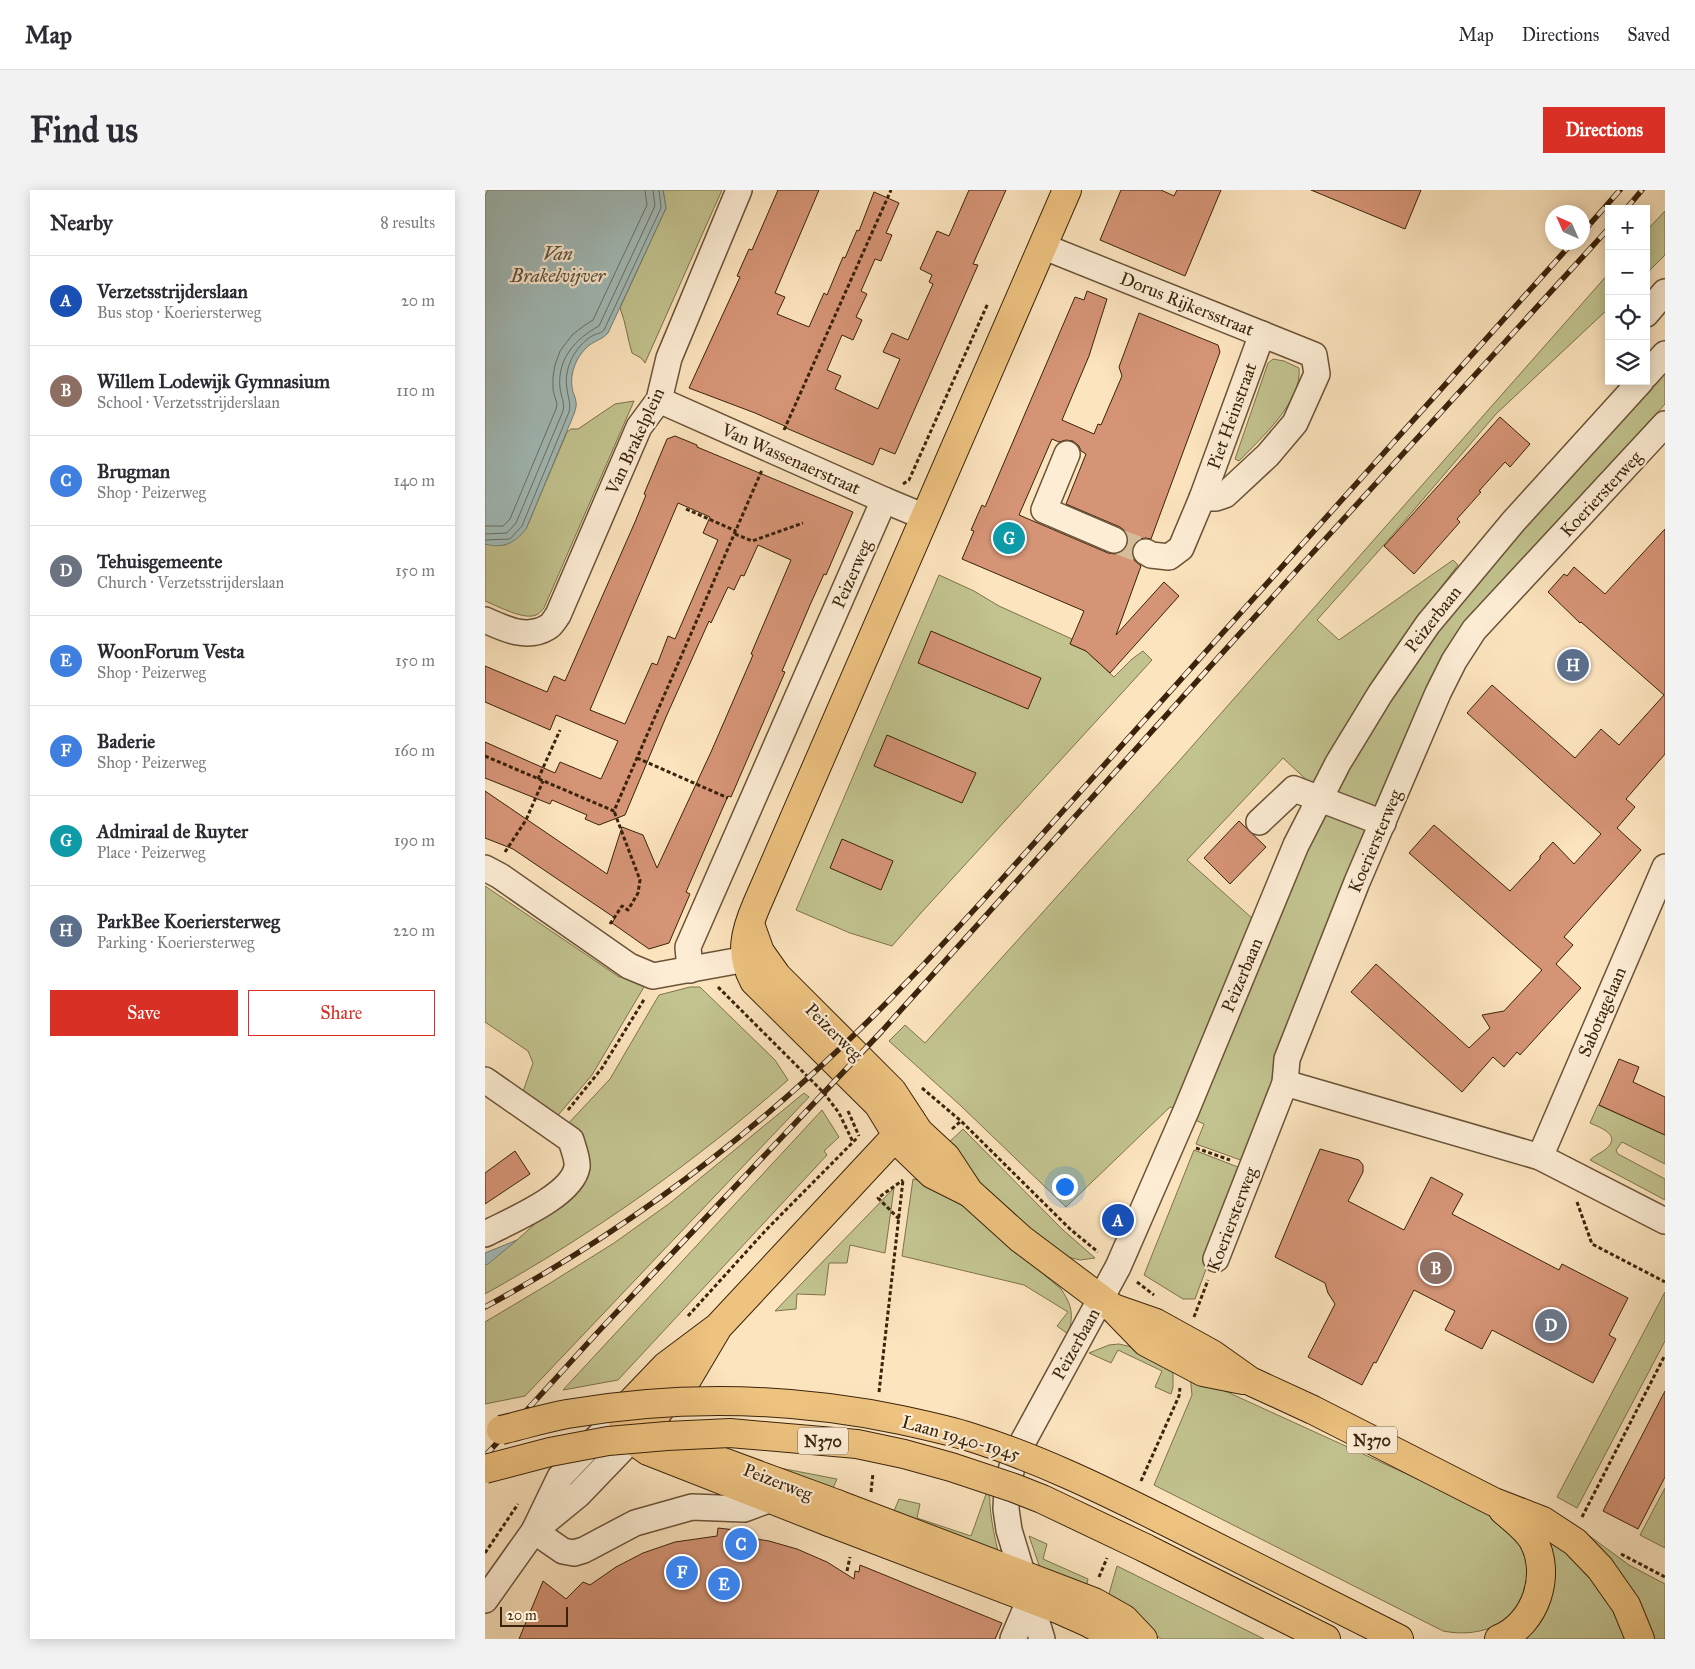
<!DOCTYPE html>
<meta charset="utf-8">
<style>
:root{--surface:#fff;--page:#f2f2f3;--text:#2b2b33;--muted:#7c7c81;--line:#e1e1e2;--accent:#d93025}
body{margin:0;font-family:"IM FELL Great Primer",serif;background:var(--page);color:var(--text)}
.controls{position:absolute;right:15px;top:15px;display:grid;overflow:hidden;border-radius:0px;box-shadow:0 2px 12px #0003}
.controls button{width:45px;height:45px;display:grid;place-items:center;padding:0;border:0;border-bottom:1px solid var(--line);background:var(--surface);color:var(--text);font:25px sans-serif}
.compass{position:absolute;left:1060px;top:15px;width:45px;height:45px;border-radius:50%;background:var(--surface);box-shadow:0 2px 12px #0003;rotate:315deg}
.scale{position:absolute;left:15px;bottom:12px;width:68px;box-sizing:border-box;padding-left:5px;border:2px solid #3a230a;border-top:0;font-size:14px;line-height:18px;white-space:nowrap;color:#3a230a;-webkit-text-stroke:4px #fdedd5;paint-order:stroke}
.you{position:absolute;left:579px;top:996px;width:18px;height:18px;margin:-12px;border:4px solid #fff;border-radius:50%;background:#1a73e8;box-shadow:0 0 0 8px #1a73e833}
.badge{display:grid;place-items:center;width:32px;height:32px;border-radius:50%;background:var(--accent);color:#fff;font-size:16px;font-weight:700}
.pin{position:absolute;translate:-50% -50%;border:2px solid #fff;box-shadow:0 1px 5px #0006}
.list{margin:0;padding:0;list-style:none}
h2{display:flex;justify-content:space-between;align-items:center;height:65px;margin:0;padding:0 20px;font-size:21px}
h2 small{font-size:16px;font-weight:400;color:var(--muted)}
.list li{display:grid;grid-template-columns:32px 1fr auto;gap:15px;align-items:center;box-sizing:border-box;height:90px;padding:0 20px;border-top:1px solid var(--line)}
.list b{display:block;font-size:19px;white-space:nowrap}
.list p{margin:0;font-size:16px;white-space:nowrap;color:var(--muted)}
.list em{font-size:16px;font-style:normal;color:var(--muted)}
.actions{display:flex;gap:10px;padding:15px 20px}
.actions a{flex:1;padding:11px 0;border:1px solid var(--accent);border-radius:0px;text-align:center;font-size:18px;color:var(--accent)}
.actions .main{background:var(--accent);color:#fff}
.icon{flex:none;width:28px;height:28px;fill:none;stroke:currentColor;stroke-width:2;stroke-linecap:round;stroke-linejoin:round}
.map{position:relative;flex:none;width:1180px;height:1449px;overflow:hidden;border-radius:0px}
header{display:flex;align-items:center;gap:30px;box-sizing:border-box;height:70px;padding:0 25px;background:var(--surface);border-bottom:1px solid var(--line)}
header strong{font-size:24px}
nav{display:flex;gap:28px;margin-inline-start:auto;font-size:18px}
.intro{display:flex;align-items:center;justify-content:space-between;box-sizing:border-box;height:120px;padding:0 30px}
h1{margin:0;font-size:35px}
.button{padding:12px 22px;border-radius:0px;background:var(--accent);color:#fff;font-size:18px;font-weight:700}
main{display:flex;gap:30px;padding:0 30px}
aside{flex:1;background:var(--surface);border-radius:0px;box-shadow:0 2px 12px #0003}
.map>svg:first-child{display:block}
.green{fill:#c2c38f;stroke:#7e734c}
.water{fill:#a2bcba;stroke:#787f74}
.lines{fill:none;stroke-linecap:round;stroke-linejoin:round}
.shore{stroke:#6e7062;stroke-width:1}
.building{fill:#d59476;stroke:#3a230a;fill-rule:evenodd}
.minor-tunnel{stroke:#d5bd9a;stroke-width:25;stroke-dasharray:25 12;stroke-linecap:butt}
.minor-casing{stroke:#6a5337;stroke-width:28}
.major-casing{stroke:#3a230a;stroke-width:30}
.highway-casing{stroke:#3a230a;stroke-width:30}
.path{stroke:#3a230a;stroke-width:3;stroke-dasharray:4 2.5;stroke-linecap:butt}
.minor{stroke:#fdedd5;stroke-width:25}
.major{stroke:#eec27f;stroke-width:28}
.highway{stroke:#eec27f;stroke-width:28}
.rail-casing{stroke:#3a230a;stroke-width:5.5}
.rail{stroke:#fdedd5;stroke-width:4;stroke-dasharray:11;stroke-linecap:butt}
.highway-bridge-casing{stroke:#3a230a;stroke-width:30;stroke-linecap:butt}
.highway-bridge{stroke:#eec27f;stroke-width:28}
.labels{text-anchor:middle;stroke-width:4.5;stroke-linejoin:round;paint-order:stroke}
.shield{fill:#fdedd5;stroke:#746047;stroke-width:1}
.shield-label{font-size:16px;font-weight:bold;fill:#3a230a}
.street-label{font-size:18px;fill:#3a230a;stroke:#fdedd5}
.water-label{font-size:19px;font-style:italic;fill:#59513f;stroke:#fdedd5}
</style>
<header>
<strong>Map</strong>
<nav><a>Map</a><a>Directions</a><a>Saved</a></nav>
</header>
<div class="intro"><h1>Find us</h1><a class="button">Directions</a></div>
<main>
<aside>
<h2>Nearby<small>8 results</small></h2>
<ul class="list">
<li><span class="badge" style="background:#1a4fb4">A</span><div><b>Verzetsstrijderslaan</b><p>Bus stop · Koeriersterweg</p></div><em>20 m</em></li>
<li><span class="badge" style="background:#8d6e63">B</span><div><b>Willem Lodewijk Gymnasium</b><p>School · Verzetsstrijderslaan</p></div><em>110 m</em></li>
<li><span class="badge" style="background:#3f7fe0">C</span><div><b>Brugman</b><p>Shop · Peizerweg</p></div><em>140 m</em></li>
<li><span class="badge" style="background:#6b7280">D</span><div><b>Tehuisgemeente</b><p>Church · Verzetsstrijderslaan</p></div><em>150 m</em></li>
<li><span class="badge" style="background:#3f7fe0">E</span><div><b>WoonForum Vesta</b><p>Shop · Peizerweg</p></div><em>150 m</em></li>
<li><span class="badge" style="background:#3f7fe0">F</span><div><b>Baderie</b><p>Shop · Peizerweg</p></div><em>160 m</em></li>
<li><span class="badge" style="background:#0f9aa8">G</span><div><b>Admiraal de Ruyter</b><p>Place · Peizerweg</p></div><em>190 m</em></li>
<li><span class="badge" style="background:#5c6f8a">H</span><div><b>ParkBee Koeriersterweg</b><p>Parking · Koeriersterweg</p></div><em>220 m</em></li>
</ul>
<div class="actions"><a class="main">Save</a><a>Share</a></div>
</aside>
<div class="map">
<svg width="1180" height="1449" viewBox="0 0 1180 1449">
<rect width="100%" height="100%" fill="#fce4be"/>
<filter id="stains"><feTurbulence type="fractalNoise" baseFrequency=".004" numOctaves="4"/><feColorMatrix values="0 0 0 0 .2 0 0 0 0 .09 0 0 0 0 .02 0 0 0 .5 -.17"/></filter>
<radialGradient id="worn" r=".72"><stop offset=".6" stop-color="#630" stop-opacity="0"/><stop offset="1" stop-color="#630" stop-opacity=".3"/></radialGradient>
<g class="green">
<path d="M178,0H237L160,173L156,168L147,163C142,147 141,133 135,118L181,18Z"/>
<polygon points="1180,21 1180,65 1161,84 1161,41"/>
<path d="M1124,83V118L1011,224L898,356L832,430L854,450L968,370L973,375C919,445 867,516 828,596L798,568L702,670L768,729L690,918L685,917L581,1017L476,916L404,851L420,835L440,853L694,571Z"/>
<path d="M788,169L799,171L814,178C818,211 775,249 754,271L750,269L783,173Z"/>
<polygon points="1180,180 1180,214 975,443 890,620 847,607 911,498 988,395"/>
<path d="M149,211L59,418C57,420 56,422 53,424C41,432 13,416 0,411V354L20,355L41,339L82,242L86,239H93L130,214Z"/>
<polygon points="454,385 489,401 514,416 587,449 585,454 601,461 629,487 647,469 658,461 667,470 435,724 407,756 365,743 311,720"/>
<polygon points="841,618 884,638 761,972 711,954 719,934 710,930 823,657"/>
<polygon points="0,696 134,787 148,787 159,797 107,885 69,930 36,907 48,873 43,861 0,832"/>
<path d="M205,797H215L290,870L303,890C210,972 108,1044 0,1104V1075L32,1050L84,1003L79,938L125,889L174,805Z"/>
<polygon points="319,903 324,907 40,1206 0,1214 0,1132 62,1095 129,1053 185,1013"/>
<path d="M1113,915L1180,945V974L1137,952L1131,960L1133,964L1180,989V1010L1105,970C1110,965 1116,963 1121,959C1137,945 1116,938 1105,933Z"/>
<polygon points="337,920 354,947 339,961 342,965 133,1190 78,1200"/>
<polygon points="478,939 578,1040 610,1068 595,1070 583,1067 530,1028 502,1003 460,956"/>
<polygon points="709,960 758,979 710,1109 698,1109 659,1085"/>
<path d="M428,989L443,992L458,999L576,1099C587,1115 589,1125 583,1144L572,1136L583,1122L539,1095L417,1066Z"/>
<polygon points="409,998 400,1063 365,1055 362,1073 344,1073 340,1105 312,1104 311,1119 290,1121"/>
<polygon points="1180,1102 1180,1151 1092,1318 1072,1307"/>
<polygon points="634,1154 647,1157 688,1177 688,1197 686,1204 670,1197 677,1181 633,1160 626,1173 604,1163 624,1155"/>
<path d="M705,1185L970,1306C992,1317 1021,1329 1035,1351C1041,1361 1043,1376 1042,1388C1039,1432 997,1449 958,1441L669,1295L707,1205Z"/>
<polygon points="269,1273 352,1289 348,1298"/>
<path d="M505,1293C503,1320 509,1344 515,1370L406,1328L414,1309L435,1314L432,1328L486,1346Z"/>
<polygon points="1180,1298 1180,1358 1155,1345"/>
<polygon points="1073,1327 1091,1336 1144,1375 1180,1394 1180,1449 1163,1449"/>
<polygon points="1053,1338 1096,1372 1148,1449 1029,1449"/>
<polygon points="544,1346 562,1354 558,1369 603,1389 600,1402 555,1378"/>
<polygon points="632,1376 779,1449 676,1449 622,1411"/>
</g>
<g class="water">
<path d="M3,0H178L181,18L123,143C117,150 108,151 101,158C91,168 85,183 87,197C87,202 91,207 91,212C92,216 90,220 89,224L41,339C30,353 18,359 0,354V6Z"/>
<polygon points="32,1050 3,1074 0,1075 0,1063"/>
</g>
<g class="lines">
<g class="shore">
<polyline points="0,336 18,336 25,329 71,219 72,214 68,200 68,187 70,175 75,161 87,145 100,135 108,130 162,15 160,0"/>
<path d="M0,344L22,343L31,333L78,221C80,212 76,207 75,198C72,169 90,149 114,136L170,16L168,0"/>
<path d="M0,350L25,349L37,336L84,222C86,213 83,208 82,199C79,184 85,167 96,155C99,152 104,147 109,145C113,143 115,144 119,140L176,18L174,0"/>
</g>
</g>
<g class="building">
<polygon points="293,0 334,0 290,103 300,107 292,124 324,137 339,103 342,105 358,67 360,68 372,40 374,41 389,2 414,13 401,43 407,45 396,71 390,69 376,101 382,104 371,127 377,130 368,150 357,145 342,180 356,186 350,199 393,219 415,169 398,162 407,143 423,150 434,125 448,94 444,92 447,85 435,79 452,41 464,46 484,0 521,0 488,74 493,75 410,264 395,258 388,275 301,238 302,237 270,223 204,198 255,87 252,86 264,59 267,60"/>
<polygon points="636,0 676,0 689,6 692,0 736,0 700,86 615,50"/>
<polygon points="826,0 936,0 920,39"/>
<path d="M602,101L622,109L604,166L577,230L609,244L613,234L616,235L637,186L634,177L654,123L733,155L735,162L666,349L661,348L654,349L648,355L647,361L648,369L656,376L631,445L679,392L694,406L625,483L601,461L585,454L599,421L477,369L489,341L486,340L497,315L500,317L590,107L599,110ZM567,249L574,252L581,250L588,251L594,256L596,261L601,264L581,314L635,337L640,341L643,348L642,355L637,362L630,364L623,363L534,325Z"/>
<polygon points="1015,227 1045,254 1025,277 1020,272 994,301 996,302 972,329 975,332 929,384 899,356"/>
<path d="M190,246L212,255V257L368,322L341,385L339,384L325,415L297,481L300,482L246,607L243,606L201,702L205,704L184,753L164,759L127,733L130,728L28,659L0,648V601L122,684L137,637L158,645L172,678L226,562L268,465L266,464L306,370L273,355L259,386L256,385L249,400L243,397L226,433L224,431L181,527L140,625L114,635L100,629L102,625L67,610L65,614L0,588V552L70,583L75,572L116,589L133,551L71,525L65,540L0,512V476L62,502L69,486L80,491L150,332L161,305L159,304L182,249ZM193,313L225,327L218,343L233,350L190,449L183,446L172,475L167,473L140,534L105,520Z"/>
<polygon points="1180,339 1180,564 1141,609 1150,617 1132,638 1156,660 1079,747 1088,755 1071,774 1096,798 1035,865 1032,862 1019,877 1008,867 977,902 866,802 891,774 984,858 1005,838 997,825 1019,821 1057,780 924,663 949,635 1025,701 1055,669 1055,666 1068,652 1089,674 1116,644 982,523 1007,495 1090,568 1116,539 1134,555 1179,505 1096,432 1095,433 1063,402 1079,384 1082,386 1089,377 1120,404"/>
<polygon points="446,441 556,488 543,519 433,473"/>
<polygon points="402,545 491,583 477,613 389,576"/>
<polygon points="754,631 781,657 745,694 719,668"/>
<polygon points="357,649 408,671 396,700 345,678"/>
<polygon points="1134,869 1154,877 1148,892 1180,907 1180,945 1114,915"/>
<polygon points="835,959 874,970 878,975 878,982 863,1011 919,1040 946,987 978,1004 967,1024 1074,1080 1077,1074 1143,1108 1124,1145 1131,1149 1108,1193 1007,1140 997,1159 960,1140 970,1121 929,1100 891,1173 889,1172 877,1195 823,1167 850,1114 843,1103 840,1093 790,1067"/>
<polygon points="30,961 45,984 0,1014 0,983"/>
<polygon points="1180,1201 1180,1287 1153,1339 1118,1321"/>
<polygon points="233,1338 259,1341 259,1347 284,1351 312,1359 342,1372 369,1389 370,1381 374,1382 375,1375 517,1433 510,1449 34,1449 58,1391 81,1409 98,1392 105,1395 131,1377 158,1363 190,1352 232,1346"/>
</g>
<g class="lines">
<polyline class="minor-tunnel" points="629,350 661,362"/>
<g class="minor-casing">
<g id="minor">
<polyline points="557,56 829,165 832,184 810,233 783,265 740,305 731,308 717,308"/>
<polyline points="1161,124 1180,102"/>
<polyline points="1161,185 1180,164"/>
<polyline points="174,210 399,310 440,327"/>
<polyline points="582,264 559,320 629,350"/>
<polyline points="661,362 666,365 684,367 696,358 717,308 777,144"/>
<path d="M0,430C20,439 42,450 63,437C67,435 70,429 73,425L154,237L174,210L184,168L254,0"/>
<polyline points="774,632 809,599 898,633"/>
<polyline points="0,678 15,686 144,776 168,786 278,766"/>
<polyline points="205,780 203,757 399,310"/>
<path d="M0,890L86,950C88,958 93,969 92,977C87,1006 25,1031 0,1044"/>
<polyline points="800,893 1055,967 1180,1031"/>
<polyline points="1055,967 1180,677"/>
<polyline points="731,1069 800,893 802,869 872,692 953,503 969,471 989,440 1180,234"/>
<polyline points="49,1341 78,1361 89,1363 99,1360 150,1333 207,1317 259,1319 286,1309"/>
<polyline points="0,1410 49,1341 75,1287 135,1224 164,1231 93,1305 49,1341"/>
<polyline points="528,1449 545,1409"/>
<polyline points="557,1449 524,1340 521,1319 522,1298 527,1277 535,1257 633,1077 701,921 811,655 853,573 895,504 943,434 1028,332 1156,191"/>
</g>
</g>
<g class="major-casing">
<g id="major">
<path d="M412,945L393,914L269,791C254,763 260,742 272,714L582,0"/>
<polyline points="233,1137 201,1191 164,1231 185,1250 200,1258 352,1314 344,1332 163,1261 146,1249 135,1224 181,1176 233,1137 426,930 407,901 292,786 275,762 265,734"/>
</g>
</g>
<g class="highway-casing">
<g id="highway">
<polyline points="426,930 434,942 461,967 484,1002 536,1049 628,1118 661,1152 718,1182 758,1190"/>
<polyline points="412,945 420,958 447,984 483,1002"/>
<polyline points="628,1118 671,1133 727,1164 765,1191 828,1220 1009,1312 1058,1331 1090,1352 1115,1378 1141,1415 1155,1449"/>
<polyline points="352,1314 609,1412 639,1429 658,1449"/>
<polyline points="676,1329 914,1449"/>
<polyline points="344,1332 575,1420 602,1432 634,1449"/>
<polyline points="660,1358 841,1449"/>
<path d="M1014,1449C1051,1434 1067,1384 1048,1350C1041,1338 1028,1329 1018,1320"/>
</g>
</g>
<g class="path">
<polyline points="299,240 406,0"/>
<polyline points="418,294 424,290 503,113"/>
<polyline points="201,319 251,341"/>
<polyline points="250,344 267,351 318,333"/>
<polyline points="0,566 129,621 277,280"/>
<polyline points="152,568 243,608"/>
<polyline points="53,589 75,540"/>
<polyline points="20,662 41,630 58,591"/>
<polyline points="125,734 137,716 143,720 153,703 155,690 129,621"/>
<polyline points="233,797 339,903 354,923 368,952"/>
<polyline points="437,898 476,931 585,1039 613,1062"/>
<polyline points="83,920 117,878 160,808"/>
<polyline points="363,921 374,946"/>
<polyline points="467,939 476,931"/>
<polyline points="711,958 745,970"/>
<polyline points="1092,1012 1107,1054 1180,1092"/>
<polyline points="414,1029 393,1008 418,990"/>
<polyline points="652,1092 669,1105"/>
<polyline points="203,1126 281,1040 373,947"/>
<polyline points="709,1127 723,1090"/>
<polyline points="394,1202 418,990"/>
<polyline points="656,1291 694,1206 695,1198"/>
<polyline points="386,1302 388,1283"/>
<polyline points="1097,1327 1180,1165"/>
<polyline points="0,1363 33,1314"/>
<polyline points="1136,1364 1180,1387"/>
<polyline points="362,1381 365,1367"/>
<polyline points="614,1387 622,1368"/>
</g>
<use href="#minor" class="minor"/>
<use href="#major" class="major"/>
<use href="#highway" class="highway"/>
<g class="rail-casing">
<g id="rail">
<polyline points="1141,19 1157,0"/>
<polyline points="1098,42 1135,0"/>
<path d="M0,1117C117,1054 226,976 325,886C393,825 456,757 517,689L1088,52"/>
<polyline points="0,1266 112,1143 397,841 812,380 1124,38"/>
</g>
</g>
<use href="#rail" class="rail"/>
<g class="highway-bridge-casing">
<g id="highway-bridge">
<path d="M16,1240C38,1235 60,1228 82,1224C193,1205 306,1207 416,1230C439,1235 463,1240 485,1247C552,1268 614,1298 676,1329"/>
<polyline points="0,1279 65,1262 123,1251 182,1246 245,1243 372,1254 419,1264 466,1277 529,1298 557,1309 660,1358"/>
</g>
</g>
<use href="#highway-bridge" class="highway-bridge"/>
</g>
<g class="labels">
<g class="shield">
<rect x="862" y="1236.5" width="50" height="27" rx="4"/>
<rect x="313" y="1237.5" width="50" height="27" rx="4"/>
</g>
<g class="shield-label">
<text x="887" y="1256">N370</text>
<text x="338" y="1257">N370</text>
</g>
<g class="street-label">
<text transform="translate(702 114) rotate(22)" y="6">Dorus Rijkersstraat</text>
<text transform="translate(747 226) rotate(-70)" y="6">Piet Heinstraat</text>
<text transform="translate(150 251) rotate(-65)" y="6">Van Brakelplein</text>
<text transform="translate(306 269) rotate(24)" y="6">Van Wassenaerstraat</text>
<text transform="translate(1116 304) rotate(-47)" y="6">Koeriersterweg</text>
<text transform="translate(367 384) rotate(-66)" y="6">Peizerweg</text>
<text transform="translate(948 429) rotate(-52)" y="6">Peizerbaan</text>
<text transform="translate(890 651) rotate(-67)" y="6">Koeriersterweg</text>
<text transform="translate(757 785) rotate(-67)" y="6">Peizerbaan</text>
<text transform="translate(1117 822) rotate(-67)" y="6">Sabotagelaan</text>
<text transform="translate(349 842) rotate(45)" y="6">Peizerweg</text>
<text transform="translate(747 1029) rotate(-69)" y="6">Koeriersterweg</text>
<text transform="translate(591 1154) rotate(-61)" y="6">Peizerbaan</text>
<text transform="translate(476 1248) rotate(16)" y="6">Laan 1940-1945</text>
<text transform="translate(293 1292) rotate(21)" y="6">Peizerweg</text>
</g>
<g class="water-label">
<text x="73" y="70">Van<tspan x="73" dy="22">Brakelvijver</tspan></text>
</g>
</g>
<rect width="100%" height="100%" filter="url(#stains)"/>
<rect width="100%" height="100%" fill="url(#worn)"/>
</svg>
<div class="controls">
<button>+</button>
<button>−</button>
<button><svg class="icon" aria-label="locate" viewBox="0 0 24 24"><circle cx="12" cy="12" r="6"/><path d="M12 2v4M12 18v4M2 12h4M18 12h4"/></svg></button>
<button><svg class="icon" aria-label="layers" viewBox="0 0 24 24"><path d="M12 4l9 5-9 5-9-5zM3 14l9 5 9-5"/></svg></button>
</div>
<svg class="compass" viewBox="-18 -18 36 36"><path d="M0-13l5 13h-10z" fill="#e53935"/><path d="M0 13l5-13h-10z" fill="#7c7c81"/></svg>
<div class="scale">20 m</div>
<div class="you"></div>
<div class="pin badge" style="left:633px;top:1030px;background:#1a4fb4">A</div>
<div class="pin badge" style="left:951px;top:1078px;background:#8d6e63">B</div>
<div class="pin badge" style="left:256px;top:1354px;background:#3f7fe0">C</div>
<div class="pin badge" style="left:1066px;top:1135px;background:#6b7280">D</div>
<div class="pin badge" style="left:239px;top:1394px;background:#3f7fe0">E</div>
<div class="pin badge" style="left:197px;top:1382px;background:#3f7fe0">F</div>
<div class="pin badge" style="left:524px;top:348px;background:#0f9aa8">G</div>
<div class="pin badge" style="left:1088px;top:475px;background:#5c6f8a">H</div>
</div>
</main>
